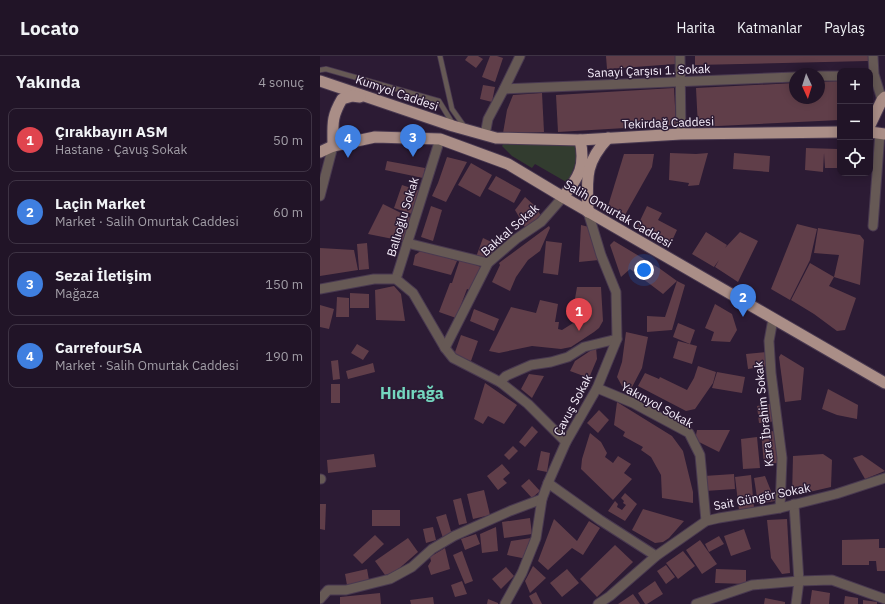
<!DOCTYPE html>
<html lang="tr">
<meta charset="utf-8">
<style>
:root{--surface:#211427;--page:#2d2133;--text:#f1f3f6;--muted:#a29ea7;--line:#3e3344;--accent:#0ed5b4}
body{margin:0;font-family:"IBM Plex Sans",sans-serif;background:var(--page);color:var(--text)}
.controls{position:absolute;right:12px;top:12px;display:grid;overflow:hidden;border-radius:8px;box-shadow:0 2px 10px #0003}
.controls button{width:36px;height:36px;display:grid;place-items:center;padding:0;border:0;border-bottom:1px solid var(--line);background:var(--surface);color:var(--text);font:20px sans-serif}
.compass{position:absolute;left:469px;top:12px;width:36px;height:36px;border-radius:50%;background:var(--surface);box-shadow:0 2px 10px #0003;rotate:176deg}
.you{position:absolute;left:324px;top:214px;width:14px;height:14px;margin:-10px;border:3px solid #fff;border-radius:50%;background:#1a73e8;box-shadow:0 0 0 6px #1a73e833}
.badge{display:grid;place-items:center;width:26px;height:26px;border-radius:50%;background:var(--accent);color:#fff;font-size:13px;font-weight:700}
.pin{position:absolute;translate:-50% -33px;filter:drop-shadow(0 1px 2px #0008)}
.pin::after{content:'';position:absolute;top:21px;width:14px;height:12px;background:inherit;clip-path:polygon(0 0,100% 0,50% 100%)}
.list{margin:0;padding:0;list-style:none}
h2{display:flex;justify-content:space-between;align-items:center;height:52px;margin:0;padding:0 16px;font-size:17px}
h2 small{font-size:13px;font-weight:400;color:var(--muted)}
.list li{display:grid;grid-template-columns:26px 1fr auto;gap:12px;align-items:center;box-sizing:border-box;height:64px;margin:0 8px 8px;padding:0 8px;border:1px solid var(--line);border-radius:8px}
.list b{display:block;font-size:15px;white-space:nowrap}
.list p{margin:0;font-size:13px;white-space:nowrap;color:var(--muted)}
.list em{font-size:13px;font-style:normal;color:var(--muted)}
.icon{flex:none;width:22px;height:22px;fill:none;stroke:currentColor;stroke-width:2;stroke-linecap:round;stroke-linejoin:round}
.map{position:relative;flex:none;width:565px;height:548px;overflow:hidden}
header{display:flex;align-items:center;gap:24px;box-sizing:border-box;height:56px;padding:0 20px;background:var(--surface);border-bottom:1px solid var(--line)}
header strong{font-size:19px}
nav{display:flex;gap:22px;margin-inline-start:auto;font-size:14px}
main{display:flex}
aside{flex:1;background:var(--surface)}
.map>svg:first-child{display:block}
.green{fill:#323c2f}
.building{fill:#603e49}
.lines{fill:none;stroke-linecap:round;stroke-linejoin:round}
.service-casing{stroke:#493950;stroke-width:6}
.minor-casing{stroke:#493950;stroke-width:11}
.primary-casing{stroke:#493950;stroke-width:13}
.service{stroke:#665955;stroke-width:4.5}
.minor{stroke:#665955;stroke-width:9}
.primary{stroke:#aa8e87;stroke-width:11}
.labels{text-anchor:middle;stroke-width:3;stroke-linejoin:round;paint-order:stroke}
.street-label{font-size:12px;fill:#f8f0fd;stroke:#2c1b34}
.district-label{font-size:16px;font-weight:bold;fill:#74d7bf;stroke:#2c1b34}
</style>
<header>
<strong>Locato</strong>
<nav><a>Harita</a><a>Katmanlar</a><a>Paylaş</a></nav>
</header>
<main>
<aside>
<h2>Yakında<small>4 sonuç</small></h2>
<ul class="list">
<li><span class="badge" style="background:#e0444e">1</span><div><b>Çırakbayırı ASM</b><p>Hastane · Çavuş Sokak</p></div><em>50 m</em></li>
<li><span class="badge" style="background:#3f7fe0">2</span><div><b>Laçin Market</b><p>Market · Salih Omurtak Caddesi</p></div><em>60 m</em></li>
<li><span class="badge" style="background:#3f7fe0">3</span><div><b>Sezai İletişim</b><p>Mağaza</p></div><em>150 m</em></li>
<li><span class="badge" style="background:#3f7fe0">4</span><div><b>CarrefourSA</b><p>Market · Salih Omurtak Caddesi</p></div><em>190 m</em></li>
</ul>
</aside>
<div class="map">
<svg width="565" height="548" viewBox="0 0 565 548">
<rect width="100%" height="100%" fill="#2c1b34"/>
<polygon class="green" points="186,83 256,89 259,98 248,127 215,108 212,112 192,100 182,90"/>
<g class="building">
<polygon points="148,0 158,0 163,3 156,12 145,4"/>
<polygon points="170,0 177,0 183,2 175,26 162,21"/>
<polygon points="286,0 356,0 356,8 287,13"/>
<polygon points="375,0 548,0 548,5 375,9"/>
<polygon points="520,25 520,64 378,71 376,32 475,27 475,42 499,42 499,26"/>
<polygon points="163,29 175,31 172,46 160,43"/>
<polygon points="354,32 356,69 238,76 236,39"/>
<polygon points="222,37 224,76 183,77 187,54 193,39"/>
<polygon points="486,92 518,93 518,112 505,112 504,97 503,116 485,114"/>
<polygon points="350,97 376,98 388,97 379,129 368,130 369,127 349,124"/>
<polygon points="414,97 450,100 449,116 413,113"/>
<polygon points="304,98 334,98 332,111 305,159 288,150"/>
<polygon points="127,101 147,106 126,146 112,140 118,127"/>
<polygon points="67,105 105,112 103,122 65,114"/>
<polygon points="151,107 172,119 160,141 138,129"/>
<polygon points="176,120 201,134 194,147 168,133"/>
<polygon points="82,129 100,135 92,158 74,152"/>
<polygon points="205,141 215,150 223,163 206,173 195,154"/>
<polygon points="63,148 91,162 83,185 48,178"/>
<polygon points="111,150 122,154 113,185 101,181"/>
<polygon points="327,150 342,157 338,164 357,174 351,187 317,171"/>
<polygon points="477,168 497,173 490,204 470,244 451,233"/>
<polygon points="261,169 269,171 279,204 259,206"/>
<polygon points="229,170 230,172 220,195 208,204 196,221 190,235 172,226 180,209 179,207"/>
<polygon points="498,172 540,179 544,184 540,229 514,221 519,199 494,197"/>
<polygon points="386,176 407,189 405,192 420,176 438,185 418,226 395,211 399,204 394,211 372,198"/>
<polygon points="163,182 182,191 165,203 156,201"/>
<polygon points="226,185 242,187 238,219 223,217"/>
<polygon points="294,185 339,212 357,225 343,238 310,213 301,221 290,189"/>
<polygon points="47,187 49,213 39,214 37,188"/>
<polygon points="0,192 34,194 38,214 0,220"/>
<polygon points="102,194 137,205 131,219 93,209 95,199"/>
<polygon points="140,203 161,211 150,234 147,233 136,262 119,256 130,227 132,227"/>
<polygon points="490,207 514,221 509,230 536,242 525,274 517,275 494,258 471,244"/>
<polygon points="357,225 365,229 352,274 327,276 327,260 345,261"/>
<polygon points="74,230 81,238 85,265 56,264 55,234"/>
<polygon points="257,231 281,231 283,265 279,272 274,276 251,291 241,293 212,290 179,297 169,295 191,251 216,257 220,244 238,248 235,266 239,266 238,273 242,274 258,264 265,264 271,259 252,260"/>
<polygon points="30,237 49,238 49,252 30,252"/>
<polygon points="17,241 29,242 29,261 16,261"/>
<polygon points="395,248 412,258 417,274 410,286 391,285 394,276 385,272"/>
<polygon points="0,249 14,253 9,273 0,271"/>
<polygon points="154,253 179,263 174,275 150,265"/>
<polygon points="358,267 375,274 370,288 353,281"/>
<polygon points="306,276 328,281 322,312 310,335 302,330 297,321 302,306"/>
<polygon points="141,279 158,285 151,305 134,299"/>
<polygon points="358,285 377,290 372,308 353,302"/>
<polygon points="37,288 49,295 43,304 31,297"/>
<polygon points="276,291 277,303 269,322 250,315 255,305"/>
<polygon points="446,296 448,310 428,313 426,298"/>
<polygon points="461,298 484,312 481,344 465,346 459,301"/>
<polygon points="18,304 20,323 13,324 11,305"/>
<polygon points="53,307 55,316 28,323 26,315"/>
<polygon points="378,310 396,316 393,327 375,353 366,355 318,330 325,317 339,323 340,321 367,334 374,322"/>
<polygon points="397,316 425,321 422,337 392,332"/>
<polygon points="209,318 224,320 212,342 201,333"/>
<polygon points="165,327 197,349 184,368 168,360 163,368 154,363"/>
<rect x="11" y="328" width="9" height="19"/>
<polygon points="508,333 538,349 537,363 517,359 502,353"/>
<polygon points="297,346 352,380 363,395 373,436 373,447 342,442 341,419 331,401 321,394 323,391 303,380 305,376 294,369"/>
<polygon points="455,347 457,365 439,367 437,350"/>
<polygon points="279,354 289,364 278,377 267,367"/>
<polygon points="212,370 218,376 205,391 199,386"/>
<polygon points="377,374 410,374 399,396 375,384"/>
<polygon points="455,375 458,407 444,408 441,376"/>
<polygon points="270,377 281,386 287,397 285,401 293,407 298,400 311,408 304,417 312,423 293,444 261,413 262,403"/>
<polygon points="437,381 440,412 423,413 421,383"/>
<polygon points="193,390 198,395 189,404 184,399"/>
<polygon points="221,395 230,397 227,416 217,414"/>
<polygon points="54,398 56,411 8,417 7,404"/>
<polygon points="503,398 512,404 511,431 472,440 473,400"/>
<polygon points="542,399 565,415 545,423 533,402"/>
<polygon points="182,408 190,417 183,423 187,427 178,434 167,420"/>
<polygon points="414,418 415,433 385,435 384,420"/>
<polygon points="431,419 434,452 419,454 415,421"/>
<polygon points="445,420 455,445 438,448 434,422"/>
<polygon points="209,423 220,435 212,442 201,430"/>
<polygon points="164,434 170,459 153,463 147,438"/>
<polygon points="305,437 317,448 305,465 288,455 295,445 298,448 297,451 302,454 306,449 303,447 304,445 301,442"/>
<polygon points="141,442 147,467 139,469 133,444"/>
<polygon points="0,448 6,448 5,474 0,473"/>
<polygon points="323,453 364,465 349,482 343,486 335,487 312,474"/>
<rect x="52" y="454" width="28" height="16"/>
<polygon points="126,458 132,479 123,482 116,461"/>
<polygon points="210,462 212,478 184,482 182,466"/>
<polygon points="234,463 257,485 269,465 280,472 263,499 252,492 228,514 218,505"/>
<polygon points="467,463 470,517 462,518 451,502 447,464"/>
<polygon points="113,471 116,484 106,487 103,473"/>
<polygon points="176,471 178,495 162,497 160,478"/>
<polygon points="424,473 431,493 411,500 404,480"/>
<polygon points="156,478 160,488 145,494 141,483"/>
<polygon points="55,479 64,488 42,508 33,499"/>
<polygon points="399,480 404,488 389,496 385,488"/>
<polygon points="88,482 98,496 75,516 65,519 55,505"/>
<polygon points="211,482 207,503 187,499 191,485"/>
<polygon points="559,483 559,492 565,492 565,515 557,515 556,505 549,505 549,509 522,509 522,484"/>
<polygon points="380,484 397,508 382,518 366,494"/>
<polygon points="295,489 313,506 277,541 260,523"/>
<polygon points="125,492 130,513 111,519 108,510 111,505 110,501"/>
<polygon points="142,495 153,525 145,528 133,499"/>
<polygon points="363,495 375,510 358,523 346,507"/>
<polygon points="346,509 355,521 346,528 337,515"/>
<polygon points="213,510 226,522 210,537 205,525"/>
<polygon points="186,511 194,520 181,533 172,523"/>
<polygon points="47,513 49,524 27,529 25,518"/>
<polygon points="247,513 259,527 242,541 230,527"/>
<polygon points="396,513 426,514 426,528 395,527"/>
<polygon points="142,525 147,538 135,541 131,529"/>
<polygon points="335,525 343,538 327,548 325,548 318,537"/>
<polygon points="492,534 510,537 509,548 490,548"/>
<polygon points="216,536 222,548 213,548 209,540"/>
<polygon points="60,537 61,548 20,548 20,541"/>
<polygon points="313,538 320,548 298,548"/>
<polygon points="525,540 538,542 538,548 524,548"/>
<polygon points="113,541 114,548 91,548 90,544"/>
<polygon points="445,542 465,546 465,548 444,548"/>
<polygon points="168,543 178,547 178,548 167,548"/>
<polygon points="543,544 557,546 557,548 543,548"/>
</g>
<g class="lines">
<g class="service-casing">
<g id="service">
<polyline points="120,0 132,53 144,70"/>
<polyline points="0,14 6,13 119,45 133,68"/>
</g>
</g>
<g class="minor-casing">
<g id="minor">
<polyline points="360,0 361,78"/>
<polyline points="553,0 554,18 562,44"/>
<polyline points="499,20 520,20"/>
<polyline points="184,33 475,21"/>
<polyline points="165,79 168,63 184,33 200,0"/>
<polyline points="0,140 13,90"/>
<polyline points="553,170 560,77"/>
<polyline points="87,187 168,207"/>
<polyline points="76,223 120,83"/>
<polyline points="0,233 54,223 76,223 93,237 125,292 133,302 180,326 208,348 246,386"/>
<polyline points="453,263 449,285 451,317 462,402 460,452"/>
<polyline points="125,292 168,207 196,183 221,166 243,141"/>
<polyline points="180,326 186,320 211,309 231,306 248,301 264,291 297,283"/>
<polyline points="277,332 313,347 369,377 380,399 386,465"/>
<polyline points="0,423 1,423"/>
<polyline points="228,427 280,464 336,500"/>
<polyline points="474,448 479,525 476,548"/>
<polyline points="0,543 8,534 26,534 70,523 92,511 112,493 134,480 190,455 222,443"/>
<polyline points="185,548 202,517 216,482 222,443 228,427 246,386 277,332 297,283 296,236 281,199 268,156"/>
<polyline points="278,548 290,540 336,500 386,465 399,462 460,452 516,438 565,422"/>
<polyline points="376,548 432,529 479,525 512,524 565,543"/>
</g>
</g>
<g class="primary-casing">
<g id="primary">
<polyline points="0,25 133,70 176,82 260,84 361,78 520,76"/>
<polyline points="550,69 562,44 565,41"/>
<polyline points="550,76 565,78"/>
<path d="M13,90C13,68 11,62 22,43L32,40L40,41"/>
<polyline points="0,96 13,90 55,81 120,83 188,108 243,141 565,327"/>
<path d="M243,141C259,121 266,110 260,84"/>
<path d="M268,156C267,123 264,108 288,82"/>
</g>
</g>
<use href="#service" class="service"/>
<use href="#minor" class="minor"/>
<use href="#primary" class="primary"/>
</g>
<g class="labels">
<g class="street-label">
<text transform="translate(329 15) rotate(-2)" y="4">Sanayi Çarşısı 1. Sokak</text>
<text transform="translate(77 37) rotate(19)" y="4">Kumyol Caddesi</text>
<text transform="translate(348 67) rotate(-2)" y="4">Tekirdağ Caddesi</text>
<text transform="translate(298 158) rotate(30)" y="4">Salih Omurtak Caddesi</text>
<text transform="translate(83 161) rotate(-73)" y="4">Ballıoğlu Sokak</text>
<text transform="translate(190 174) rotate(-41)" y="4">Bakkal Sokak</text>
<text transform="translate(253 349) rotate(-62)" y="4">Çavuş Sokak</text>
<text transform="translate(337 349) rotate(29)" y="4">Yakınyol Sokak</text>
<text transform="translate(444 358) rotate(-96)" y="4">Kara İbrahim Sokak</text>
<text transform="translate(442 441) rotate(-11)" y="4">Sait Güngör Sokak</text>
</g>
<g class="district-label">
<text x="92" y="343">Hıdırağa</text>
</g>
</g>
</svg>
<div class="controls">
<button>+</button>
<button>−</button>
<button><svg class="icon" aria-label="locate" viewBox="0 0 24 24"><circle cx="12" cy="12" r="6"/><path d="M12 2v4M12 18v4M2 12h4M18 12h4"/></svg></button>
</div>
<svg class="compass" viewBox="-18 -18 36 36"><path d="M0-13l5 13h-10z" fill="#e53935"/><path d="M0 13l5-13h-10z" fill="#a29ea7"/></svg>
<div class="you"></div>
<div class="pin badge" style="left:259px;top:275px;background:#e0444e">1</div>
<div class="pin badge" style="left:423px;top:261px;background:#3f7fe0">2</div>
<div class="pin badge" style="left:93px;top:101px;background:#3f7fe0">3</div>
<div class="pin badge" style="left:28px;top:102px;background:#3f7fe0">4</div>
</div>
</main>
